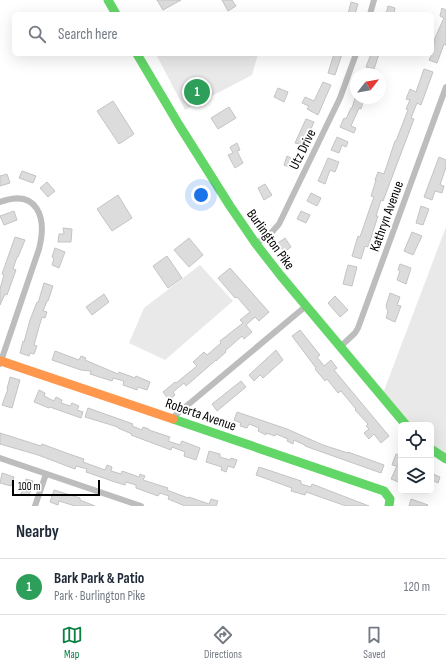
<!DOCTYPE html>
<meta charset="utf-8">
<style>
:root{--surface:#fff;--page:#f2f2f3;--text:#1f2937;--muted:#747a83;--line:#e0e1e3;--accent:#0b8043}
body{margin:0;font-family:"Sofia Sans Condensed",sans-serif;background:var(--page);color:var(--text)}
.controls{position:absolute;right:12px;bottom:12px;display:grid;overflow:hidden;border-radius:6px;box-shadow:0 4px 16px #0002}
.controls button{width:36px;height:36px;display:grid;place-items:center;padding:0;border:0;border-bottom:1px solid var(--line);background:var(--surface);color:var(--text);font:20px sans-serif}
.compass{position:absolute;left:350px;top:68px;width:36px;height:36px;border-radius:50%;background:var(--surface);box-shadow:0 4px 16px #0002;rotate:59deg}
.scale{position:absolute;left:12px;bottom:10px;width:88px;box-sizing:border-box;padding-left:4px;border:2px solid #000;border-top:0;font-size:11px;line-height:14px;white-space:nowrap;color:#000;-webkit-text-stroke:3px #fff;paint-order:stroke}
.you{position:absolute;left:201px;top:195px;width:14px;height:14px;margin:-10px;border:3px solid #fff;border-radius:50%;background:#1a73e8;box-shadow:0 0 0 6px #1a73e833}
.badge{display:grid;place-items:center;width:26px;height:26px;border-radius:50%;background:var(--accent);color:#fff;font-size:13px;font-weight:700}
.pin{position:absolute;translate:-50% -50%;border:2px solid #fff;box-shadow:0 1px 4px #0006}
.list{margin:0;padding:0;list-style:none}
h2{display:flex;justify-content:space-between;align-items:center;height:52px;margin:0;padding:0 16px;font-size:17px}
h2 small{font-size:13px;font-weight:400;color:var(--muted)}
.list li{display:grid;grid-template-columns:26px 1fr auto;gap:12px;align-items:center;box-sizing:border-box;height:56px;padding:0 16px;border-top:1px solid var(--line)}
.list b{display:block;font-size:15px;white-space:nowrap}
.list p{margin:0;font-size:13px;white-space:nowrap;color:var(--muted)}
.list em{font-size:13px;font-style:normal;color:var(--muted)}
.icon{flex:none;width:22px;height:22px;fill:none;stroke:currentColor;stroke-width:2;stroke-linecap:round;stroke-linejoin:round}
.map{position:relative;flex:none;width:446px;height:506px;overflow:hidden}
.search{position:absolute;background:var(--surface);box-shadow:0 4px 16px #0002;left:12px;right:12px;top:12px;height:44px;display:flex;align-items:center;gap:10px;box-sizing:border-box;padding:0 14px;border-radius:6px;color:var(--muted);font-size:15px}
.sheet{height:108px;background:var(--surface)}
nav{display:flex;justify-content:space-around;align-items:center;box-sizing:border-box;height:56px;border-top:1px solid var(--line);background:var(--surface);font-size:11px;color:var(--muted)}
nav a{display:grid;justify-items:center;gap:2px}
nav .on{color:var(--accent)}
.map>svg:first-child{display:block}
.green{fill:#e9e9e9}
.building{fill:#dcdcdc;stroke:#c4c4c4}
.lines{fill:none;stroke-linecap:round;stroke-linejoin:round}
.street{stroke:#bdbdbd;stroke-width:6}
.fast{stroke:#63d668;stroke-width:9}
.slow{stroke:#ff974d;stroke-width:9}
.labels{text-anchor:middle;stroke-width:4;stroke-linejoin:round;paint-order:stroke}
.street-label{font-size:14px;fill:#000;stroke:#fff}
</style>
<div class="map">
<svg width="446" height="506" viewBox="0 0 446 506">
<rect width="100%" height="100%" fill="#fff"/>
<g class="green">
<polygon points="156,54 258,54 252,75 185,110"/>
<polygon points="446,227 446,459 431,449 431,425 406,425 382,396"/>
<polygon points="200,265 233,301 165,360 129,343 144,308"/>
</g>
<g class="building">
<polygon points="157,0 181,0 163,10"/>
<polygon points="222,0 232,0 236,6 228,11"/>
<polygon points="351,2 358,4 355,14 348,14"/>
<polygon points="388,6 395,8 394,14 386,14"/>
<polygon points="442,8 446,10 446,45 444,44 437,63 429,60 432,54 435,40 434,40 444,18 440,16"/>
<polygon points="334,54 342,54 335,75 328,73"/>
<polygon points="371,54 379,54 374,69 366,67"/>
<polygon points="424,69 433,72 421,105 417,103 411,118 414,119 383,201 381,200 376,216 378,216 368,247 365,246 361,259 352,256 358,236 360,237 371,205 374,197 371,196 376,180 375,180 378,172 384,174 395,141 396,141 408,110 406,109 410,100 406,99 410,89 416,92"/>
<polygon points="323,82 331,85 318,115 307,109 309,106 302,103 305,97 314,101"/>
<polygon points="278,88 288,92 284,102 274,97"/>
<polygon points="355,98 364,99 361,109 359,108 351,126 356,128 354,133 340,127 344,118 346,119 351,108 352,108"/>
<polygon points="113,101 134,134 119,144 97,111"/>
<polygon points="229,107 236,118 218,129 211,118"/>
<polygon points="306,119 314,122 310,131 308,130 303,145 295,143"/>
<polygon points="337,137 348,142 346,147 342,145 339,153 331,150"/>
<polygon points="237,143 240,150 237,151 243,163 235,168 228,155 233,153 230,147"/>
<polygon points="287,156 297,161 293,169 284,165"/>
<polygon points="439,157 446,160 446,167 440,185 444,186 442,193 435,191 432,200 424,197"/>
<polygon points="328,158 339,162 335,172 330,170 325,184 318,181"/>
<polygon points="22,171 36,176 33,183 19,178"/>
<polygon points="7,174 10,183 0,186 0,176"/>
<polygon points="47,182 55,191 48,197 40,188"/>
<polygon points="265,184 272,195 264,200 258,188"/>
<polygon points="311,193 321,198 317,206 307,201"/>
<polygon points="118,195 132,218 112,231 97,209"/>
<polygon points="421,206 429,209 423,225 416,223"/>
<polygon points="14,211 17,220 4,225 0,216"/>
<polygon points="301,211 310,215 306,223 297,219"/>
<polygon points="63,228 72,229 71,242 58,242 59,234 64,234"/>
<polygon points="412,232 422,236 413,255 404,251"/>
<polygon points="15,237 25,240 18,257 17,257 13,269 16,270 7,295 5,294 0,305 0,289 4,275 2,274"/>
<polygon points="189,238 203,255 189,267 174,250"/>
<polygon points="285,238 291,247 284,252 278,243"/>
<polygon points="55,248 65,252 59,268 52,265 54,258 52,257"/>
<polygon points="167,256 182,278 168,288 153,266"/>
<polygon points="400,264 411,268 406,284 397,280 400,271 398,270"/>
<polygon points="348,265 357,267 352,286 343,284"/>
<polygon points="230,268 269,312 259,321 255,317 246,325 252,332 244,339 242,336 225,351 226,352 216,361 216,360 186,386 184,383 173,392 175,395 169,400 163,392 175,382 176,383 197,366 193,362 204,352 207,355 221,343 220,341 243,323 240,320 250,312 237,297 235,298 218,278"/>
<polygon points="44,283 53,286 48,301 47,301 43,311 47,312 45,318 42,317 39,327 34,345 37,346 34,354 30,353 29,356 20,353 23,341 24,342 30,320 37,302 38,303"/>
<polygon points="390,293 400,297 397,305 401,306 395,322 386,318 388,312 386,306"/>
<polygon points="104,294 109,302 92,315 86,307"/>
<polygon points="335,296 348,310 340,317 328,303"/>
<polygon points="300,330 320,355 317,357 324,366 331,360 337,368 334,370 389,436 381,443 374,434 369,439 364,433 369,429 366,426 368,424 355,410 356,409 341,391 338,393 327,379 325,381 315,369 316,368 292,336"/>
<polygon points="276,350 283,360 263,378 260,375 254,381 249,375"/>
<polygon points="55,351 79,360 81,356 86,358 85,360 118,374 119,372 135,378 136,376 150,382 147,390 138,387 137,390 123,385 124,381 113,378 112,381 90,374 91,371 81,370 52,360"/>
<polygon points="10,377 20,380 12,408 2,405 8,389 7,389"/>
<polygon points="241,381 246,387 217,411 212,404"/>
<polygon points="39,390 45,393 44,396 54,401 56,397 62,400 61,403 70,406 72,403 79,406 77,410 83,412 81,418 50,407 49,408 34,402"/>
<polygon points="88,408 133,424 132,426 142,430 143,427 149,429 149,430 170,437 168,441 180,445 182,441 200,448 196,460 184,456 185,452 172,447 171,450 131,435 132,434 118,428 118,427 85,417"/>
<polygon points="237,412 287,429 323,445 348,453 348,452 384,465 381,473 305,446 305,445 294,440 293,444 287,441 288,439 276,434 275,436 266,433 266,435 258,431 259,428 249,424 247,428 240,426 241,423 234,420"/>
<polygon points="0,433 41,446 42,444 69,454 84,459 83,462 105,470 107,465 112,467 111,471 121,474 122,471 139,477 140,474 145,476 143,480 168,488 167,490 188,498 189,497 209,504 211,499 218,501 216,506 185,506 168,499 169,496 160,493 158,496 136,488 136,485 126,482 125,485 115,482 86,472 87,469 76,466 75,469 38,455 0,444"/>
<polygon points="209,451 220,454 220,457 230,460 231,458 237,460 234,468 228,466 226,472 221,470 222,467 206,462"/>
<polygon points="396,454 401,455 401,483 391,479 397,466 392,465"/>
<polygon points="259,467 301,481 301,484 311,487 312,484 369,506 346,506 306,492 305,495 291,491 292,488 256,475"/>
<polygon points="2,473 14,477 11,486 0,483"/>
<polygon points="431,473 440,477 438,483 431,480"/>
<polygon points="26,479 33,481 29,496 21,494"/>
<polygon points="54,490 80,498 80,500 95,506 75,506 59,501 58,505 50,502"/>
<polygon points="411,499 428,505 427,506 409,506"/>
</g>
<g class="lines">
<g class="street">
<polyline points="370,14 374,0"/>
<path d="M0,202C38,188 47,218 39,249L0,364"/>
<polyline points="256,244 272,232 279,224 340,98 356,54"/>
<polyline points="340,347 355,333 358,328 446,87"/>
<polyline points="171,419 306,306"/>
<polyline points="0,458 141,506"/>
<polyline points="35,506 46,474"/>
</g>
<g class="fast">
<polyline points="108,0 116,14"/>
<polyline points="137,54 179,125 230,206 256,244 281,276 406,425"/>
<polyline points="173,419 384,491 390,499 389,506"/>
<polyline points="431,449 446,459"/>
</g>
<polyline class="slow" points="1,361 173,419"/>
</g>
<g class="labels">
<g class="street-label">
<text transform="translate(302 149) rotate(-64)" y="5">Utz Drive</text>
<text transform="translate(386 216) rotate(-70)" y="5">Kathryn Avenue</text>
<text transform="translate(271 239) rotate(54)" y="5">Burlington Pike</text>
<text transform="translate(201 414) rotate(19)" y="5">Roberta Avenue</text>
</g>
</g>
</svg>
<div class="controls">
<button><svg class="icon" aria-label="locate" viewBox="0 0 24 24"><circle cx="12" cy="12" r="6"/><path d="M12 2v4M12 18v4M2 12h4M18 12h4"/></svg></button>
<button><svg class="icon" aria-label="layers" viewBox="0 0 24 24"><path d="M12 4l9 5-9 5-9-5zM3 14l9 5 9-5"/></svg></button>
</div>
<svg class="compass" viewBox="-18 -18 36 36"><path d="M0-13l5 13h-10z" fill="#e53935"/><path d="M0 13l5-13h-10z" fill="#747a83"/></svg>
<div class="scale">100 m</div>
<div class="you"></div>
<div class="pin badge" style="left:197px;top:92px;background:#2e9e5b">1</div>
<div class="search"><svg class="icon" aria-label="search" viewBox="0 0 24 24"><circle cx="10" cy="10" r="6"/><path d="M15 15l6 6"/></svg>Search here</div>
</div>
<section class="sheet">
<h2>Nearby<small></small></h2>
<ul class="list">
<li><span class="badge" style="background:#2e9e5b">1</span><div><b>Bark Park &amp; Patio</b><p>Park · Burlington Pike</p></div><em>120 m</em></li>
</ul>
</section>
<nav>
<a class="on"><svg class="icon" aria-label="map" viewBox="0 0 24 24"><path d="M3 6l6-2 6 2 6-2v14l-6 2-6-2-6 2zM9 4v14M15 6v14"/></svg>Map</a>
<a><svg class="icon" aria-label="directions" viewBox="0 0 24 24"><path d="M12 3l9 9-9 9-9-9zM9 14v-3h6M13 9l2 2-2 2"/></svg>Directions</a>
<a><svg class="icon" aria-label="saved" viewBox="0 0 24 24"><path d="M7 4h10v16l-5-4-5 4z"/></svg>Saved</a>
</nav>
